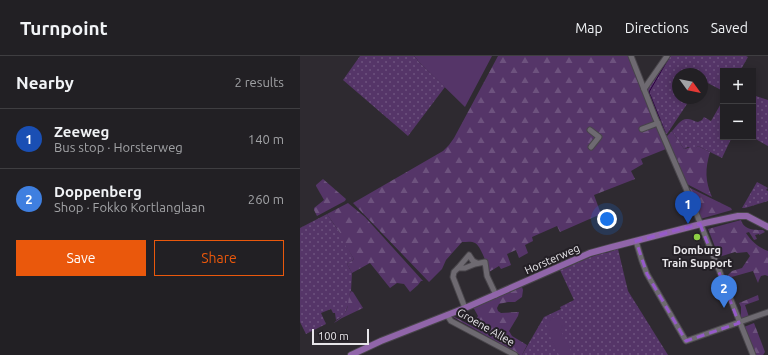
<!DOCTYPE html>
<meta charset="utf-8">
<style>
:root{--surface:#222024;--page:#2e2d31;--text:#f1f3f6;--muted:#a2a3a6;--line:#3f3e41;--accent:#ea580c}
body{margin:0;font-family:Ubuntu,sans-serif;background:var(--page);color:var(--text)}
.controls{position:absolute;right:12px;top:12px;display:grid;overflow:hidden;border-radius:0px;box-shadow:0 2px 10px #0003}
.controls button{width:36px;height:36px;display:grid;place-items:center;padding:0;border:0;border-bottom:1px solid var(--line);background:var(--surface);color:var(--text);font:20px sans-serif}
.compass{position:absolute;left:372px;top:12px;width:36px;height:36px;border-radius:50%;background:var(--surface);box-shadow:0 2px 10px #0003;rotate:123deg}
.scale{position:absolute;left:12px;bottom:10px;width:57px;box-sizing:border-box;padding-left:4px;border:2px solid #e7e5e9;border-top:0;font-size:11px;line-height:14px;white-space:nowrap;color:#e7e5e9;-webkit-text-stroke:3px #242026;paint-order:stroke}
.you{position:absolute;left:307px;top:163px;width:14px;height:14px;margin:-10px;border:3px solid #fff;border-radius:50%;background:#1a73e8;box-shadow:0 0 0 6px #1a73e833}
.badge{display:grid;place-items:center;width:26px;height:26px;border-radius:50%;background:var(--accent);color:#fff;font-size:13px;font-weight:700}
.pin{position:absolute;translate:-50% -33px;filter:drop-shadow(0 1px 2px #0008)}
.pin::after{content:'';position:absolute;top:21px;width:14px;height:12px;background:inherit;clip-path:polygon(0 0,100% 0,50% 100%)}
.list{margin:0;padding:0;list-style:none}
h2{display:flex;justify-content:space-between;align-items:center;height:52px;margin:0;padding:0 16px;font-size:17px}
h2 small{font-size:13px;font-weight:400;color:var(--muted)}
.list li{display:grid;grid-template-columns:26px 1fr auto;gap:12px;align-items:center;box-sizing:border-box;height:60px;padding:0 16px;border-top:1px solid var(--line)}
.list b{display:block;font-size:15px;white-space:nowrap}
.list p{margin:0;font-size:13px;white-space:nowrap;color:var(--muted)}
.list em{font-size:13px;font-style:normal;color:var(--muted)}
.actions{display:flex;gap:8px;padding:12px 16px}
.actions a{flex:1;padding:9px 0;border:1px solid var(--accent);border-radius:0px;text-align:center;font-size:14px;color:var(--accent)}
.actions .main{background:var(--accent);color:#fff}
.map{position:relative;flex:none;width:468px;height:299px;overflow:hidden}
header{display:flex;align-items:center;gap:24px;box-sizing:border-box;height:56px;padding:0 20px;background:var(--surface);border-bottom:1px solid var(--line)}
header strong{font-size:19px}
nav{display:flex;gap:22px;margin-inline-start:auto;font-size:14px}
main{display:flex}
aside{flex:1;background:var(--surface)}
.map>svg:first-child{display:block}
.grass{fill:url(#grass-dots)}
.forest{fill:url(#forest-firs)}
.garden{fill:#553568}
.lines{fill:none;stroke-linecap:round;stroke-linejoin:round}
.stream{stroke:#2a003f;stroke-width:1}
.minor-casing{stroke:#48454a;stroke-width:7}
.major-casing{stroke:#48454a;stroke-width:8}
.minor{stroke:#6e6a71;stroke-width:5}
.major{stroke:#9065a9;stroke-width:6}
.marked{fill:none;stroke:#965aca;stroke-width:3;stroke-dasharray:8 5;stroke-linejoin:round}
.poi-dot{fill:#8dce44;stroke:#242026;stroke-width:1.5}
.labels{text-anchor:middle;stroke-width:4;stroke-linejoin:round;paint-order:stroke}
.poi-label{font-size:11px;font-weight:bold;fill:#e7e5e9;stroke:#242026}
.street-label{font-size:11px;fill:#e7e5e9;stroke:#242026}
</style>
<header>
<strong>Turnpoint</strong>
<nav><a>Map</a><a>Directions</a><a>Saved</a></nav>
</header>
<main>
<aside>
<h2>Nearby<small>2 results</small></h2>
<ul class="list">
<li><span class="badge" style="background:#1a4fb4">1</span><div><b>Zeeweg</b><p>Bus stop · Horsterweg</p></div><em>140 m</em></li>
<li><span class="badge" style="background:#3f7fe0">2</span><div><b>Doppenberg</b><p>Shop · Fokko Kortlanglaan</p></div><em>260 m</em></li>
</ul>
<div class="actions"><a class="main">Save</a><a>Share</a></div>
</aside>
<div class="map">
<svg width="468" height="299" viewBox="0 0 468 299">
<defs>
<pattern id="grass-dots" width="8" height="8" patternUnits="userSpaceOnUse"><rect width="8" height="8" fill="#553568"/><path d="M2 2h.1M6 6h.1" fill="none" stroke="#6d527e" stroke-width="1.8" stroke-linecap="round"/></pattern>
<pattern id="forest-firs" width="22" height="20" patternUnits="userSpaceOnUse"><rect width="22" height="20" fill="#553568"/><path d="M5 1l3.5 6h-7zM16 11l3.5 6h-7z" fill="#6d527e"/></pattern>
</defs>
<rect width="100%" height="100%" fill="#2e2a30"/>
<g class="grass">
<polygon points="60,0 114,0 117,3 118,5 145,31 108,80 43,24"/>
<polygon points="368,0 446,0 448,1 440,15 423,15 423,35 402,24 402,18 378,18 378,42 391,42 367,78 364,77 348,38 348,32"/>
<polygon points="453,39 468,44 468,90 452,81 453,81"/>
<path d="M423,44V81H432L422,102L398,90L395,94L388,91L384,93L372,75C376,71 381,62 388,63C392,63 395,66 398,66L402,64L404,61L411,65Z"/>
<polygon points="457,126 468,132 466,134 468,135 468,145 445,152 442,152"/>
<polygon points="27,158 40,177 40,179 54,203 53,204 47,208 52,217 51,235 50,236 49,247 45,257 43,260 36,264 35,257 33,257 31,253 21,257 26,268 6,278 0,266 0,172"/>
<path d="M316,193H318L328,235L368,299H222L244,261L261,253L260,251L274,244L260,214C275,208 289,201 305,196L306,197L315,194Z"/>
</g>
<g class="forest">
<path d="M198,0H329L366,93L341,103L343,108L331,115L335,123L294,139L301,158L260,176L257,170L232,181L233,185L225,189L228,197L219,202L216,194L207,198L211,209L201,213L199,210L189,216C187,209 181,190 175,187C172,185 166,186 162,186L146,204L142,213L129,226L53,147L143,95L149,89L154,82Z"/>
<path d="M372,75L384,93L392,91V92L395,93L398,90L410,96C405,113 405,125 412,141L385,127L366,81Z"/>
<polygon points="23,123 46,143 45,145 17,160 14,154 14,152 24,144 16,130 16,129"/>
<polygon points="386,130 431,152 432,154 400,163"/>
<polygon points="48,147 65,161 123,225 121,225 118,229 110,236 104,228 97,227 90,232 70,207 52,217 47,208 53,204 54,203 40,181 40,177 27,158"/>
<path d="M441,164C444,174 454,174 463,174L465,176L459,179V178L455,179L457,183L454,184L449,176L446,177C452,186 458,191 468,195V220L465,219L461,220L459,224L458,227L453,215L428,222V219L432,215L442,212L450,200L447,196L437,197L435,196L419,201L408,173Z"/>
<polygon points="222,231 223,234 222,241 215,246 208,246 199,248 197,252 198,255 201,257 219,256 218,260 209,275 212,280 227,289 222,299 220,299 151,260 153,260 172,270 178,260 173,251"/>
<path d="M51,235L53,236L63,252L42,262L34,267C37,263 42,262 44,258C50,251 47,242 51,235Z"/>
<polygon points="458,239 459,244 445,249 449,261 441,265 441,251 439,247"/>
<polygon points="454,267 465,296 463,299 455,299 444,271"/>
</g>
<g class="garden">
<polygon points="114,0 192,0 165,51 118,5 117,3"/>
<polygon points="260,259 265,270 260,273 272,297 267,299 259,299 249,278 250,278 248,273 249,273 247,271 246,269 247,265 251,264 250,263"/>
</g>
<g class="lines">
<g class="stream">
<polyline points="365,76 349,36 370,0"/>
<polyline points="366,81 371,92"/>
</g>
<g class="minor-casing">
<g id="minor">
<polyline points="331,0 355,61 391,144 453,299"/>
<polyline points="344,33 367,0"/>
<polyline points="342,73 358,67"/>
<polyline points="290,74 299,81 291,91"/>
<polyline points="336,185 342,205 347,218 386,285 468,256"/>
<polyline points="158,212 169,199 173,205 177,207"/>
<polyline points="165,252 153,221 154,216 158,212 165,212 175,208 185,206 187,220 196,239"/>
<polyline points="147,259 151,265 215,299"/>
</g>
</g>
<g class="major-casing">
<polyline id="major" points="51,299 81,285 165,252 290,197 312,191 405,167 438,160 447,160 468,171"/>
</g>
<use href="#minor" class="minor"/>
<use href="#major" class="major"/>
</g>
<path class="marked" d="M400,168L439,267L386,285L347,218L336,185Z"/>
<circle class="poi-dot" cx="397" cy="181" r="4"/>
<g class="labels">
<g class="poi-label">
<text x="397" y="198">Domburg<tspan x="397" dy="13">Train Support</tspan></text>
</g>
<g class="street-label">
<text transform="translate(252 203) rotate(-24)" y="4">Horsterweg</text>
<text transform="translate(186 271) rotate(30)" y="4">Groene Allee</text>
</g>
</g>
</svg>
<div class="controls">
<button>+</button>
<button>−</button>
</div>
<svg class="compass" viewBox="-18 -18 36 36"><path d="M0-13l5 13h-10z" fill="#e53935"/><path d="M0 13l5-13h-10z" fill="#a2a3a6"/></svg>
<div class="scale">100 m</div>
<div class="you"></div>
<div class="pin badge" style="left:388px;top:168px;background:#1a4fb4">1</div>
<div class="pin badge" style="left:424px;top:252px;background:#3f7fe0">2</div>
</div>
</main>
